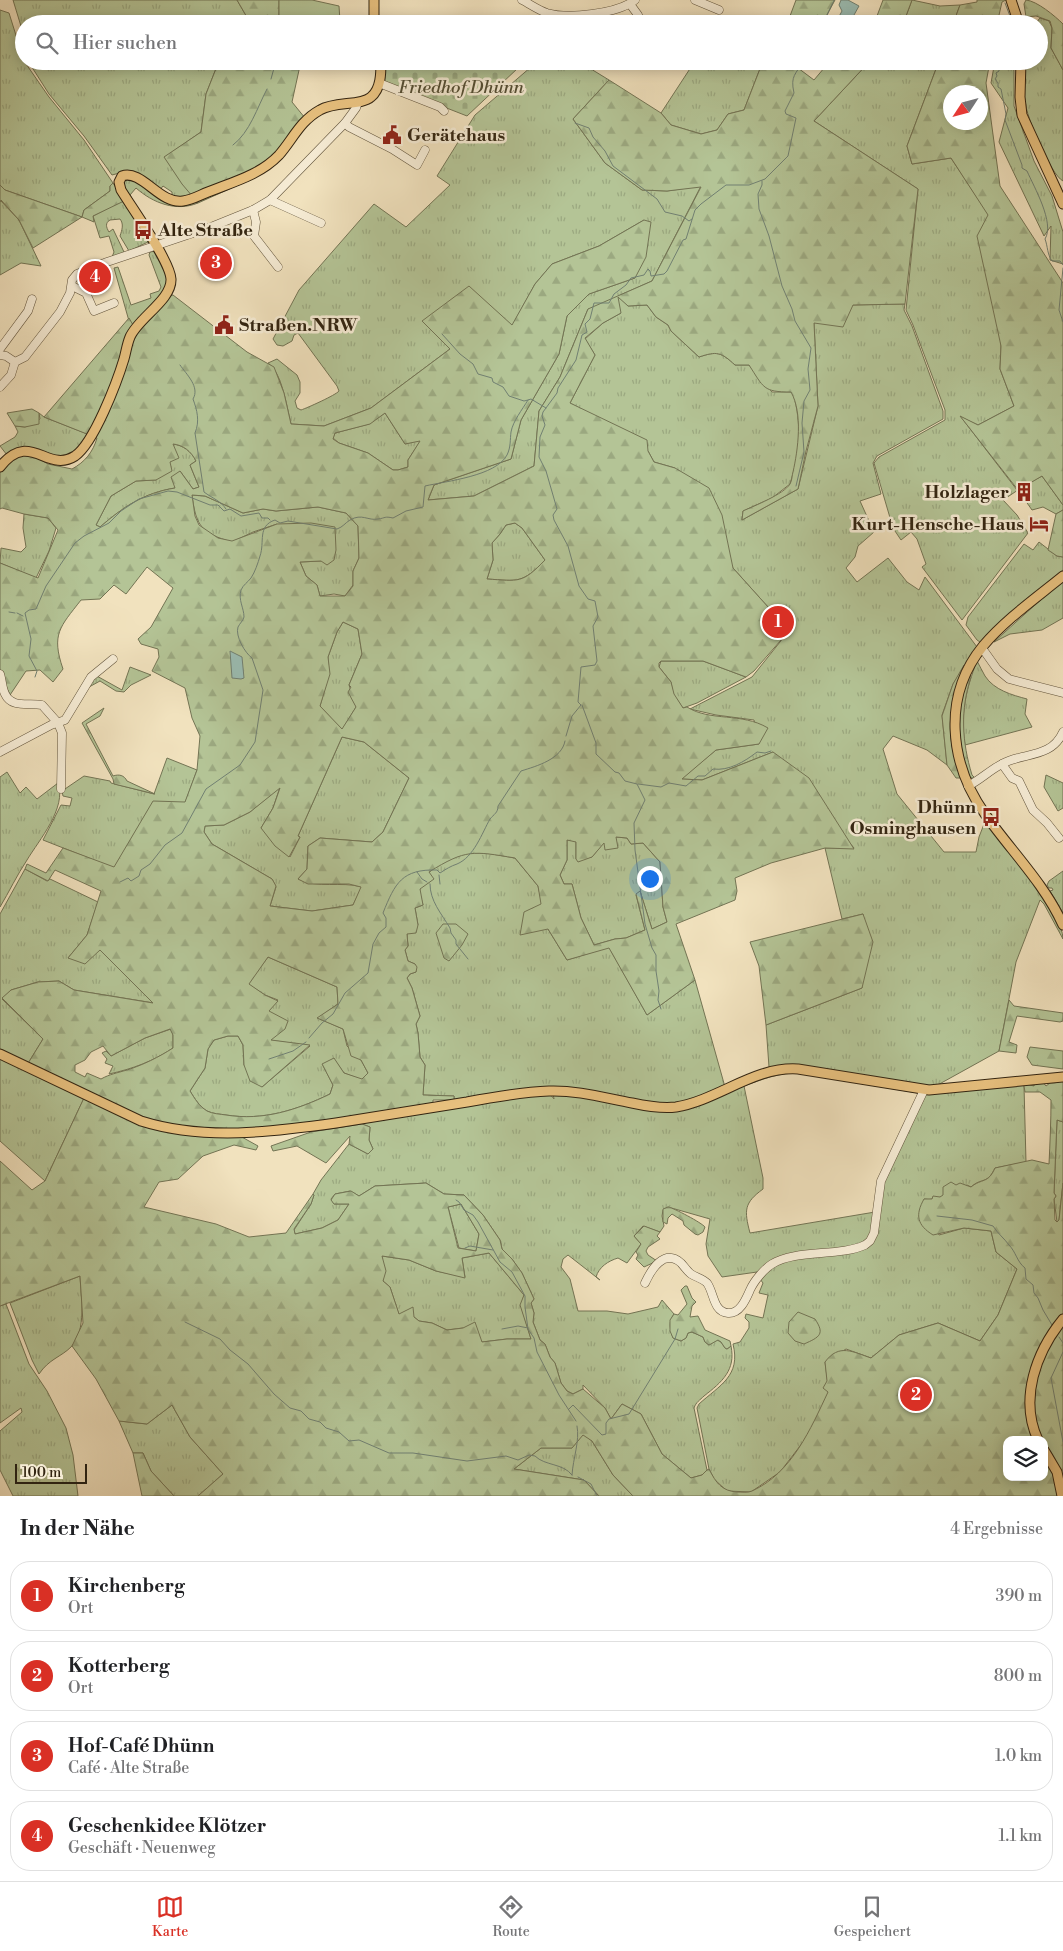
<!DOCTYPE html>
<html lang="de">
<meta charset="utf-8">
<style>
:root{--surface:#fff;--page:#f6f6f6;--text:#202124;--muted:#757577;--line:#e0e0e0;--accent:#d93025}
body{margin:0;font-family:"Libre Bodoni",serif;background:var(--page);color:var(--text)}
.controls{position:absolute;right:15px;bottom:15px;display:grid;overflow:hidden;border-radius:10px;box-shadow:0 2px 12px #0003}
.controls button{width:45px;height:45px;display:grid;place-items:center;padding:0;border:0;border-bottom:1px solid var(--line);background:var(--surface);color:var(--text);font:25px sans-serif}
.compass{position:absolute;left:943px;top:85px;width:45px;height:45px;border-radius:50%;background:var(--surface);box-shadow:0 2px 12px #0003;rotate:234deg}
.scale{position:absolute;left:15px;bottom:12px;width:72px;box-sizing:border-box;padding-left:5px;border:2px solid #322411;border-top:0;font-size:14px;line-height:18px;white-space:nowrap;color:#322411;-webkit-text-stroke:4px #f6ecd5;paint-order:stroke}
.you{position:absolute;left:649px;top:878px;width:18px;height:18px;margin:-12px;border:4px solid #fff;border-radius:50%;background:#1a73e8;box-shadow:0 0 0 8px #1a73e833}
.badge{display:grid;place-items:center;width:32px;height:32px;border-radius:50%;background:var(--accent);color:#fff;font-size:16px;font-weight:700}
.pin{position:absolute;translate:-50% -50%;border:2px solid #fff;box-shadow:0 1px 5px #0006}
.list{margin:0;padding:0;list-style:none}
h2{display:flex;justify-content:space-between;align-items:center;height:65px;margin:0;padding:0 20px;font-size:21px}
h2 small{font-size:16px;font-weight:400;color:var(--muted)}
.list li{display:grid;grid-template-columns:32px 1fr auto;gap:15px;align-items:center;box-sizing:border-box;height:70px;margin:0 10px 10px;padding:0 10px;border:1px solid var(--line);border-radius:20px}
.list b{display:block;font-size:19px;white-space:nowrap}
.list p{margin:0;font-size:16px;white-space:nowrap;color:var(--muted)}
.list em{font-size:16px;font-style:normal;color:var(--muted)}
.icon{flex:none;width:28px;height:28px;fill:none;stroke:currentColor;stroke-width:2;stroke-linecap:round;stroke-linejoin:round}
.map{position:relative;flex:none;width:1063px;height:1496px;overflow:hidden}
.search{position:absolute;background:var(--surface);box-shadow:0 2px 12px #0003;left:15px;right:15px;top:15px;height:55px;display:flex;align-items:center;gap:12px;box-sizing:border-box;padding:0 18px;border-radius:28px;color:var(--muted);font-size:19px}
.sheet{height:385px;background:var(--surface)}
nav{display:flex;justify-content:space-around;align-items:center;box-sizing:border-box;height:70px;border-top:1px solid var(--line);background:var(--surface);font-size:14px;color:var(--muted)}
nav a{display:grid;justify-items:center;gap:2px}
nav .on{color:var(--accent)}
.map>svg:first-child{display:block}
.grass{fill:url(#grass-tufts);stroke:#737454}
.forest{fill:url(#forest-firs);stroke:#737454;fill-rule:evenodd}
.cemetery{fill:url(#cemetery-stones);stroke:#737454}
.park{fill:#b4c496;stroke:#737454}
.water{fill:#9bbdb3;stroke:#718072}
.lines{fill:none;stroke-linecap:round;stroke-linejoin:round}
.stream{stroke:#718072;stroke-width:1}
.minor-casing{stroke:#62543c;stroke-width:9}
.major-casing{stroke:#322411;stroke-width:11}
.minor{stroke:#f6ecd5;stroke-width:8}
.major{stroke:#e8c17f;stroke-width:9}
.labels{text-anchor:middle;stroke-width:5;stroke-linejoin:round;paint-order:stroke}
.park-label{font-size:18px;font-style:italic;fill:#524c32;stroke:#f6ecd5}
.poi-label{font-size:18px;font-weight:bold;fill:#322411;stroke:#f6ecd5;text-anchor:start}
</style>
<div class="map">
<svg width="1063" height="1496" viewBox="0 0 1063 1496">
<defs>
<pattern id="grass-tufts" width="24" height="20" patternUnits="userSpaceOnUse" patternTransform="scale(1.25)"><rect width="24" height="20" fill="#b4c496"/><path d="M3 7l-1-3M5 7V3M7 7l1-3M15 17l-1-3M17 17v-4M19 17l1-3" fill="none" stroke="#9ba880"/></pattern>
<pattern id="forest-firs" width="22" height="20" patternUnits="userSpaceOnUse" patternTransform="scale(1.25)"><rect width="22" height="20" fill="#b4c496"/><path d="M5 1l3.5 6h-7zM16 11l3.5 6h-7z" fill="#9ba880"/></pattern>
<pattern id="cemetery-stones" width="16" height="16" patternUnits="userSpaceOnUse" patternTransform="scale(1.25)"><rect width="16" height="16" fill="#b4c496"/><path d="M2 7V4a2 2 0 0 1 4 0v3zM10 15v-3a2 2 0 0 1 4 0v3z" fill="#9ba880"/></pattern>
</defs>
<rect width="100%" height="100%" fill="#f1e2be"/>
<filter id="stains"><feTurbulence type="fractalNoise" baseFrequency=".004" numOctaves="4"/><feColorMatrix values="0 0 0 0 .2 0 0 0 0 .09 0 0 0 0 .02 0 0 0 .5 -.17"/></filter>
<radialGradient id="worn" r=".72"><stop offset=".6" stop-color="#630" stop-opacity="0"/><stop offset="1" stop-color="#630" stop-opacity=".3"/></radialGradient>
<g class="grass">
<polygon points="13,0 237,0 248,19 244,24 24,24 24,36"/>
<polygon points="912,0 940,6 960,5 953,24 903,24"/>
<polygon points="0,10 9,13 24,61 49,97 84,140 113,183 110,186 110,191 84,210 82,217 5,190 0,185"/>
<path d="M1040,18L1049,21L1052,28L1051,48L1063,70V181C1050,174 1026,116 1025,101C1023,88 1024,74 1025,61H1039V24H1035Z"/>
<polygon points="28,61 219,61 206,94 201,132 165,157 192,196 172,198 172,192 163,186 159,191 127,171 112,175 84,136 49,94"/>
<path d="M538,61H578L609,80L573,119L605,163L642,190L667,191L701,186L652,281L618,296L628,306L647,305L656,317L668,325L671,331L699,357C717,351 721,352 735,365H749L772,392H792C798,404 800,435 799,450C797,461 793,473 790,484L772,498L743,511L742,520L798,489L818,406L814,323L852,305L905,304L904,310L912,326L943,411V419L877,456L873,463L881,494L860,501L874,532L858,546L855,557L846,568L857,582L888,558L907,582L919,590L925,577L977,647L953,684L942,715L947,765L927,750L893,736L883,749L897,794L944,852H976L979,837L986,819C1004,843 1063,912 1063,939L1044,904L1040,900L1016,962L999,1051L934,1087L770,1069L769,1067L766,1025L862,988L863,914L842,919L825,848H854L773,752L702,780L681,779L716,750L759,744L754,720L716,715L690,709L752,677L788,632L777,617L733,568L675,468L654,462L648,451L594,416L570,403L595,355L585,339L603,323L621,313L588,309L560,377L539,411L534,466L474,496L428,500L434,485L511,459L521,420L559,354L567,316L589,294L635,278L644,220L599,246L552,264L535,284L512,326L469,287L450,349L371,408L324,426L291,424C287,408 282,372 268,363L277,359L297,375L300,382V393L295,401L297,408L301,410C307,408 336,395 339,391L337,386L298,333L294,335L292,341L283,346L277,345L273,339L299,290L374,204L406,227L450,185L437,176L475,115Z"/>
<polygon points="695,61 763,61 744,110 728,114 717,130 701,134 671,125 661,113"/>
<polygon points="870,61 939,61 907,146 912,164 951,158 989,215 1001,346 1000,369 1014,406 978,425 961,417 1017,490 1042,476 1063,505 1063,510 1056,514 1043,507 1032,510 1018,490 1003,500 1017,515 1028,533 962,620 922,567 926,564 917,539 911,532 901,540 893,528 874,463 879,457 945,420 945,410 913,325 906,310 918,189 814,121"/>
<polygon points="995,61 1014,61 1014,106 1034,161 1052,196 1063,232 1063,264 1050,260 1051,226 1044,236 999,142 1008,108 991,83"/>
<path d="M130,177L168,201L194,200L198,203C176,212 153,203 136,188L130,195L140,213L126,193L123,181Z"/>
<polygon points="0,200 19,220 41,266 21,263 0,275"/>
<path d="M122,201H124L147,238L148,242L129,251L120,236C122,230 124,224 120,219L110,220C105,223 106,227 109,232L113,229L124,252V253L112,257L114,252L109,236L100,238L93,216Z"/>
<polygon points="156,251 168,277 164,293 133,325 129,321 114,268 118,267 131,305 151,298 150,294 159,291 161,287 149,255 150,252"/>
<polygon points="39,413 44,417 90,435 81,448 65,457 7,455 0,446 15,437 18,432 15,426 25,427 40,419"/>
<polygon points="385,413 405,444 421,440 408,460 408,467 398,470 393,470 368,453 339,443 333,438 335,433 369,424"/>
<path d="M172,444C183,445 191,451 196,461L190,465L199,487L193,489L180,471L175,488C144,493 123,507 100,527L96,525L111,496L136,481L156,480L170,462Z"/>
<path d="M192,495L205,496L243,513L263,509L276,511L318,507L346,513L358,526L359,558L353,571V585L345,596L334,594L320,596L317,585L306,576L300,562L321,561L277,524L253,532L232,542C201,533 196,526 192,495Z"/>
<polygon points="24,514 48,518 56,528 49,551 36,578 0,563 1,548 21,552 26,547 23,528"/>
<path d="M515,523L522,528L545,560C522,584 518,581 487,579L493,560L492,543L500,534L506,525Z"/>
<polygon points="1039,542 1057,556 1063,557 1063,570 991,630 980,642 977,640 966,625 968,617 1024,544 1033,550"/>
<path d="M1063,581V618L1042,630L1010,634L994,642C1016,622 1039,601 1063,581Z"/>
<polygon points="343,622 358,629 362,654 349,685 356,707 342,730 320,706 329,674 328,657 337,632"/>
<polygon points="661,661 703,661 746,677 697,703 683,708 673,694 671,682 659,667"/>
<path d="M977,661C980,666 982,671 985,676C994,690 1012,695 1027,699L1025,714L1032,727L965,745C960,715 966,689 977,661Z"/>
<polygon points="130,667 151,675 131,685 124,692 116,691 100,681 89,687 95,675 122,690"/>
<path d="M342,737L364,742L409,778L383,832L372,842L320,838L308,846L307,869L298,879C318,889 341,881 362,887L353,905L312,911L270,906L276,887L272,879L212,844L204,832L205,826L224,825L250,812L280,787L273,808L261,828L290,857L300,837L298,836Z"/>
<polygon points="167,758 197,770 185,803 153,802 114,868 43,840 61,805 70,806 72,798 63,796 62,791 84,776 110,781 111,783 154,794"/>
<path d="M7,772L20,793L26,787L37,799L58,783C67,808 39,840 27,860C17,875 9,892 0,907V777Z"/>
<polygon points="1046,775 1063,783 1063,808 1058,811 1044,787"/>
<polygon points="616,837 627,838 631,844 643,843 660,862 663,907 667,922 652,929 640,891 636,895 645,930 626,938 615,939 594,945 581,918 572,884 564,884 560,875 567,860 567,840 576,841 576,859 592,857 604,842"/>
<path d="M466,853H486L515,858L538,886L548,929L567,960L609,947L647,1015L695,980L725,1087L690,1101L666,1105L573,1090L454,1100V1096L423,1095L425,1065L420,1057L418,1033L416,1024L420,1016L412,988L407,978L410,974L416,972L415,964L408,961L405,950L408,946L407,934L418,925L415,908L423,905C422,900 419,894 420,889C423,869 449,859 466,853Z"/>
<polygon points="25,869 47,881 50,879 98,902 87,935 68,958 100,950 154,1003 74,990 59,981 38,982 11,990 2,999 43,1039 27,1065 0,1051 0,914"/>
<polygon points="1063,871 1063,913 1050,891 1053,890 1052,888 1049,888 1047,885 1049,881"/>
<path d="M268,957L337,987L338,1004L318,1018L343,1029L347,1046L361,1060L368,1073L362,1080L344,1073L334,1059L323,1065L333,1085L330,1094C297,1110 263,1121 226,1115C220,1114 213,1114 207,1111C199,1106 195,1099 190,1091L205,1068L208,1049L214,1040L228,1036H238L243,1045L244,1065L262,1087L310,1046L270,1040L268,1011L278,1000L265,995L248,984Z"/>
<path d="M171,1029L173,1035V1048C154,1061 132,1069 109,1074L113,1066L105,1063L107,1059L102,1053L106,1051L111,1056L145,1038Z"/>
<polygon points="0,1056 84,1098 45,1181 0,1141"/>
<path d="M786,1071H799L916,1091L918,1093L798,1073C778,1073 763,1079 744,1086L763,1178V1189C744,1203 744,1210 750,1233L875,1212C873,1226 874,1241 859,1246L771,1260L759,1274L757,1272L722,1277L708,1256L706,1244L710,1219L668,1207L663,1210L662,1216L664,1226L660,1232L643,1226L634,1236L641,1244L627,1263L618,1258C608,1261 599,1267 596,1277L600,1280L568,1255L563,1259L561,1267L570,1279L578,1311H607L628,1314L658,1307L662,1300L674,1314C668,1322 670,1329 673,1338L681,1341L686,1338L688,1333L692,1332L703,1337L705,1342L709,1345L717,1340L721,1342L725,1348L727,1349L731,1346C736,1370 722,1382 704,1396C700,1400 696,1402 694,1408L707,1470L702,1475L691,1478L662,1454L641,1414L622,1404L611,1419L605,1408L583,1385V1389L573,1394L567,1391L561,1383L555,1363L550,1357L545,1344L540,1340L533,1322L534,1313L531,1303L534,1299L522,1273L512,1259L502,1249L500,1240L483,1215L464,1195L444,1194L426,1183L375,1186L359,1196L350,1191L335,1194L331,1199L334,1204H349L338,1220L322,1228L295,1234L294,1230L311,1204L314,1195L313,1194L321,1180L349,1144L368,1154L373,1149L369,1140L370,1127L362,1124L311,1132L312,1129L497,1099L543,1093L550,1094L554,1099L553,1093L564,1094L643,1108L669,1110L694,1104L768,1075Z"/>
<path d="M1035,1082V1086L1030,1084L1024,1086L1026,1162L995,1168C987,1185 982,1177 971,1187L967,1185C955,1190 937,1202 924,1199L939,1235L964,1228L991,1231L996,1252L1017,1269L998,1315L980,1341L938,1323L899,1335L871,1358L846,1349L825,1362L829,1392L807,1437L780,1472L751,1492L727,1491L714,1479L709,1469L697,1408L699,1404C720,1385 741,1376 733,1344L740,1342L749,1328V1322L745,1318L746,1314L763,1318L768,1295L759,1293L763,1283L760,1279L776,1263L869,1244L880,1190L924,1095L931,1092Z"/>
<polygon points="1057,1120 1063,1122 1063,1183 1059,1220 1057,1222 1054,1199 1056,1196 1054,1193"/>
<polygon points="461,1204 479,1234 476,1251 459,1248 448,1207"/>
<polygon points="489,1253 524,1295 521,1306 531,1339 507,1339 482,1342 463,1328 447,1330 432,1323 419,1321 414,1317 399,1315 390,1287 383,1281 382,1256 409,1260 436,1271 465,1277 462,1258"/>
<path d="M80,1276C81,1297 87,1330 71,1347C61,1357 49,1359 39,1374L32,1360L10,1303Z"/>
<polygon points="6,1304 29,1364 47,1391 66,1428 73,1455 78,1496 13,1496 0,1470 0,1431 22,1412 21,1408 0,1423 0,1306"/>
<polygon points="172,1405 190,1437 223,1474 198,1496 174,1496 151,1471 143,1453 133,1453 119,1421 147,1424"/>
<polygon points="583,1434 592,1441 613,1475 633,1496 599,1496 584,1480 514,1469 541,1448 572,1448"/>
</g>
<g class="forest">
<polygon points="237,0 279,0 279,24 244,24 248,19"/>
<polygon points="796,0 835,0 822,24 787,24"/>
<polygon points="883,0 912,0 903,24 874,24"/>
<polygon points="977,0 1006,0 1002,2 997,24 953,24 960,5 977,2"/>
<path d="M1026,0C1037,1 1055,16 1063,24V70L1051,48L1052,28L1050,21L1036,16L1026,17L1024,4Z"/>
<polygon points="219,61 301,61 292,102 305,118 262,172 247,181 198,203 182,184 164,157 201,132 206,94"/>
<path d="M763,61H802L798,68L814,80L830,61H870L814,121L918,189L905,304L853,305L843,327L814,323L818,406L806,451L798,489L742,520L743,511C754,506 784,494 790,484C792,481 792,475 793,472C798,450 803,413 791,392C763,392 764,388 749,365H735C721,352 717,351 699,357L671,331L668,325L656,317L647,305L628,306L618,297L621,313L603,323L585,338L595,355L570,403L647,440L648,451L654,462L675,468L709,488L722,515L733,568L777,617L788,632L754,671L746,677L703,661H661L659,663V667L671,682L674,694L683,708L687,707C711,722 741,712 768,728L759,744L716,750L682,779L702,780L773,752L809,778L854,849L825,848L771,863L735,878L737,891L735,900L676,924L695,980L647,1015L609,948L567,960L548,929L520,935L524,912L541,904L538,886L515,858C473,851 466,849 429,872L434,879L420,889L423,905L415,908L418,925L416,933L407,934L408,946L405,950L408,961L415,964L417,967L416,972L410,974L407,978L412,988L420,1016L416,1024L418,1033L420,1057L425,1065L423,1095L454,1096V1100H433V1104L308,1125L217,1131L153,1122L27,1065L43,1039L2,998L11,990L38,982L59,981L74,990L153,1003L100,950L85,964L68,958L87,935L101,891L55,870L48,881L25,869L27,864L46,873L63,848L114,867L153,801L185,802L197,770L200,736L192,718L185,688L152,671L159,657L158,649L141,644L138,639L151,627L173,588L147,567L126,594L114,585L100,599L81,600C60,627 51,634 63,669L53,682L40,670L26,671L10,695L0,672V563L38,578L58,530L48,518L24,514L2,508L0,509V471L11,460L26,454L36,457L48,464L72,469C85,462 93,452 97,438L44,417L129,318L133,325L167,296L173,295L247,352L274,367L284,393L291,424L324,426L371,408L450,349L422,321L469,286L512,325L535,284L552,264L599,246L644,220L651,222L646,257L635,278L589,294L567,316L559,354L521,420L511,459L434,485L428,500L474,496L534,466L539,411L560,377L588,309L652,281L701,187L667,191L642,190L605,163L573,119L609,80L661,113L671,125L701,134L717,130L728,114L744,110ZM385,413L405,444L420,441L408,460V467L398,470H393L368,453L339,443L333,439L335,433L370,424ZM173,444C183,445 191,451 196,461L190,465L199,487L193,489L180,471L171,477L175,488C144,493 123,507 100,527L96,525L111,496L136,481L156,480L172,471L170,462L179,458ZM192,495L205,496L243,513L263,509L276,511L318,507L346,513L358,526L359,558L353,571V586L345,596H320L317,585L306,576L300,562L321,561L327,565L334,560L336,550L335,527L311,523L277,524L232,541L218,538L199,525L195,516ZM515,523L522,528L545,560C522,584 519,581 487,579L493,560L492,543L500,534L506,525ZM343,622L358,629L362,654L349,685L351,687L348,692L356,707L342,729L320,706L330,674L328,657L337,632ZM342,737L364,742L409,778L383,832L372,842L320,838L308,846L307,869L298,879L308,884H349L361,887L353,905L312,911L270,906L276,886L272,879L212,844L204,832L205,826L224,825L250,812L280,788L273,808L261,828L275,846L289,857L300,837L298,836ZM616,837L627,838L631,844L643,843L660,862L663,907L667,922L652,929L640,891L636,894L645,930L626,938L615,939L594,945L581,918L572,884H564L560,875L567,860V840L576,842V859L578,862L592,857L604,843L605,850L618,848ZM268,957L337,987L338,1004L317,1018L343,1029L351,1056L361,1060L368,1073L362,1079L344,1073L334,1058L322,1064L333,1085L330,1094C297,1110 263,1121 226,1115C220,1114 213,1114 207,1111C199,1106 195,1099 190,1091L205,1068L208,1049L214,1040L228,1036H238L243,1045L244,1065L250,1081L262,1087L310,1045L271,1040L285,1029L288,1021L269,1011L278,1001L265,995L249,984ZM170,1029L173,1035V1048C159,1057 143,1065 127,1070C117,1073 110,1074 101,1079L87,1073L85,1077L75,1072V1065L85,1060L91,1052L103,1046L111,1056L145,1038Z"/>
<path d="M939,61H990L986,83L1000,186L1063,283V505L1042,476L1018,490L960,416L978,425L1014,406L1000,369L1001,346L977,236L988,215L951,158L912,164L907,146ZM950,92H980V122H950Z"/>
<polygon points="113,183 124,201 93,216 94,222 82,217 33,248 19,220 1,200 0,202 0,185 5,190 82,217 84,210 110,191 110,186"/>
<polygon points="32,409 39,413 39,424 25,427 15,426 7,413"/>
<polygon points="1063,510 1063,557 1057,556 1048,550 1056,514"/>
<path d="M964,665L966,668C947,713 945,731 961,778H956L947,765L942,716L953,684Z"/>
<path d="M969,674L971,677C960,710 962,742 972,775L975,778H968L958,749L957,713Z"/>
<path d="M104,708L100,716L86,724L113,776C119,774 124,775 127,781L155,794L114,784L113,779L82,723Z"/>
<polygon points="863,914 873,942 862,988 766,1025 759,966 750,942"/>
<polygon points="443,924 456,924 468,934 462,945 449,961 444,958 436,933"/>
<polygon points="1009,1000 1014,1006 1063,1013 1063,1021 1060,1022 1017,1016 1009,1042 1017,1045 1016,1053 999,1051"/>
<polygon points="1030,1047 1063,1051 1063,1069 1032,1065 1027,1057"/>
<path d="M1063,1079V1122L1057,1120L1054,1193L1056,1196L1054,1199L1055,1220L1057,1222L1059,1220L1063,1183V1496H633L613,1475L592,1441L583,1435L572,1448H541L514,1469L584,1480L599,1496H198L223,1474L190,1437L172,1405L147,1424L119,1421L96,1379L72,1346L83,1323L80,1276L0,1306V1161L32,1190L45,1181L84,1098L125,1118L240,1136L258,1146L256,1150L234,1145L203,1156L178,1179L159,1182L144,1207L216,1224L249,1237L286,1233L313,1194L314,1195L311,1204L294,1229L295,1234L322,1228L338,1220L349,1204H334L331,1200L335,1194L351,1191L359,1196L375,1186L426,1183L444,1194L464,1195L483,1215L500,1240L502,1249L512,1259L522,1273L534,1299L531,1303L534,1313L533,1322L540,1340L545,1344L550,1357L555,1363L561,1383L567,1391L573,1394L583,1389L605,1408L611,1419L622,1404L641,1414L662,1454L691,1478L702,1475L707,1470L709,1469C716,1483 722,1491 737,1492C742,1492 748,1493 752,1491C792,1473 811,1428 828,1392L823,1388L827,1381L825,1362C839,1343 853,1352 871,1358L899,1335L938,1323L980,1341L998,1315L1017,1269L996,1252L991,1231L964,1228L933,1235C917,1225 915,1215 924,1199H932L933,1196L940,1197L943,1195V1187L951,1182L956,1185L960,1183L971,1187C982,1178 988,1184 995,1168L1032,1160L1049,1164C1050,1143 1051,1121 1051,1100L1040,1092H1025L1024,1086L1026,1084L1034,1086L1035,1082L1042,1081L1046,1086L1050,1083V1081ZM461,1204L479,1234L476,1251L458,1248L448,1207ZM489,1253L524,1295L520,1305L531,1339H507L482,1342L475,1322L463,1328L447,1330L432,1323L419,1321L414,1317L413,1307L399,1314L390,1287L383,1281L386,1271L382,1256L409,1260L436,1271L465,1278L462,1258ZM1007,1440H1044V1477H1007Z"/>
<polygon points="362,1124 370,1127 369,1140 373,1149 368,1154 349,1144 350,1136 326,1163 297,1146 273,1151 271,1146 311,1132"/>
<path d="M668,1207C674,1208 702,1223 705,1227L703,1232L698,1235L695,1234L684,1225L683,1221L672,1214L668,1218L667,1224L663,1222V1209Z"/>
<polygon points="644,1226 660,1232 657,1236 660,1239 648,1247 646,1251 648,1255 657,1261 644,1267 636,1259 638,1255 636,1252 641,1244 634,1236"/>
<polygon points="685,1286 687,1286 692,1298 696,1302 692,1306 690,1317 698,1316 705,1330 730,1341 731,1346 727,1349 725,1348 721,1342 718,1340 709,1345 705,1342 703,1337 692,1332 688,1333 686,1338 681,1341 673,1338 670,1331 670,1320 674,1314 678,1315 687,1304 681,1290"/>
<path d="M798,1312L815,1319C825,1334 820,1337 804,1344L795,1341L788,1333L789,1322Z"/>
<polygon points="133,1453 143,1453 151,1471 174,1496 142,1496"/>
</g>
<polygon class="cemetery" points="384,61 500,61 518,68 467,116 383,83"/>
<polygon class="park" points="279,0 312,0 339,6 340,21 336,20 335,24 279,24"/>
<g class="water">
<polygon points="841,0 848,0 859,6 849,24 835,24 842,11 839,5"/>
<polygon points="230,651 242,657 244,678 241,679 232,678"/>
</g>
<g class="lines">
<g class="stream">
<polyline points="1005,3 1013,24"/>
<polyline points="823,24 834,0"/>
<path d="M1001,61L1002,64L999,67V71L996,73L997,76L995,79L998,83V87L1001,89L1006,114L1005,120L1022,165V168L1027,171C1034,187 1055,223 1045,239C1048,247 1047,254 1052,261H1060L1063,265"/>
<polyline points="271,79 276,61"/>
<polyline points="575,123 589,128 593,137 605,151 613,166 657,199 665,212 682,216 689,221 692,219"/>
<path d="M233,145C250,132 257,108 267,89"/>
<polyline points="762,181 762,185 758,194 759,209 769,236 782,286 792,309 795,321 811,348 808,369 810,390 804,401 802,423 804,452 796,486"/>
<polyline points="1063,268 1059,310 1063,322"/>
<polyline points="442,334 460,354 473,364 478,374 492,378 493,382 503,387 509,396 524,401 528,400"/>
<path d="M180,365C187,375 200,387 193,399C197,410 200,421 195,433L204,492C212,498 221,501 226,509"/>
<polyline points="9,612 15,613"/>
<polyline points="17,613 23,616"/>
<polyline points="35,677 37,671 29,656 31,639 25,613 29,610 36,609 46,586 75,543 84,536 109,523 121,511 139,499 168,491 177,492 210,505 218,505 224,511 230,509 241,516 259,513 262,518 268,518 270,520"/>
<polyline points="582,705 596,743 596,754 615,772 619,773 625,781 637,784 645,800 634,823 635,850 645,924 652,948 656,955 656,971 659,991 658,1000 661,1009"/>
<path d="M566,736L572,716L581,705L578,702L581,667L595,665L597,661L593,626L598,617L595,601L588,599L579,586L568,546L554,520L553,515L557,509L546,471L539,457L540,437L545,425L542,416L543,412L557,393L558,388L576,360L582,335L587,332L585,324L590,319L594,303H609L614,294L626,285L631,278L644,275L648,269L650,271L651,276L664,274L667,271L683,240L686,239L695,210L701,204L726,185H749L765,179L788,156L796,118L786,114L785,111L794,93C790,75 796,75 803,61"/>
<path d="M638,784L661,787L669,783L686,786L698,776H705L713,769C729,771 744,762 757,752L765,753L771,751"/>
<polyline points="417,872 422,879 427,882"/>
<polyline points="439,875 440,884"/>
<path d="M120,882L128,878L131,881L139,876L141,870L150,864L165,845L182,833L206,789L240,765L255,742L263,690L252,658C245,653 235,636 238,627C240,623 243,621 244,617C244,608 238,600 241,590C243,585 248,582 251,578C255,572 258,563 260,556C265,542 257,526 275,520L280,523L288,521L337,529C343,527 345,523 350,520C362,513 368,521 378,519C386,518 384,516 393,518L406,511L423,507L425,486C447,481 496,476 507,455C511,447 510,439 511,432C513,421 522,410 528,400L531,399L546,408"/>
<path d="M430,884C430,901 441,913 450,928L451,933L456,940V944L468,959"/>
<path d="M309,1038L322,1023L333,1014L345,993L368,973L373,944L379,933L386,927V918L383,913C395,883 402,869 437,870L440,873C446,869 451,866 457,864C474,857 482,833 490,819C494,814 498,813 498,806L521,771C537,766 562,759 565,741"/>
<polyline points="269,1059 293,1051 306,1042"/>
<polyline points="456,1200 459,1202 464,1210 473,1215 478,1222 500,1262 512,1272 525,1296 525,1307 528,1329 534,1338 537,1352 559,1395 576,1421"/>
<path d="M937,1216L972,1220L993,1226C998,1234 1004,1238 1009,1245C1016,1252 1017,1262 1025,1268L1026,1279L1033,1285L1034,1293L1038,1298L1043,1310L1052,1325"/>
<polyline points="465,1248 470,1246 493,1250"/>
<path d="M185,1322L220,1339L230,1350L248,1364L274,1394L290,1408L301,1411L309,1419L320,1422L326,1428L339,1432L349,1441L359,1440L389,1453H413L467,1461L506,1456L518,1460L529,1455L535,1456C545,1466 563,1463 572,1475"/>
<polyline points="502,1329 518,1326 528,1328"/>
<polyline points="1059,1337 1063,1343"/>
<polyline points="1063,1352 1051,1378 1063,1442"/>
<polyline points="569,1409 573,1405 602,1435 606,1434 606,1423 609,1419 629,1414 675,1339 678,1329"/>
<path d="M572,1475C573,1458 580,1441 577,1426"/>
<polyline points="578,1477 591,1484 597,1496"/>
</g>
<g class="minor-casing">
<g id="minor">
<path d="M522,0C530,4 538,10 547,13C568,19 617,14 635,0"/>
<polyline points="695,0 719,10"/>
<polyline points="630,4 638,15 642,24"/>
<polyline points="398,24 399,22 404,24"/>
<polyline points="506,61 508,61"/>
<polyline points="379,83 440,107 444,111"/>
<polyline points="345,123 349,127 392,149 417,165 425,150"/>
<polyline points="270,200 321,223"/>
<polyline points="253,210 256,222 254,236 278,267"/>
<polyline points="72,286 86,293 94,311 114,303"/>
<polyline points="0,349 28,311 32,299"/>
<polyline points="0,355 6,356 15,362"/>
<polyline points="0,387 11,375 15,362 25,357 60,312 70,293 72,280 77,274 107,262 211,227 253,210 270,200 345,123 356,108 358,102"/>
<polyline points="982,648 997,669 1009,679 1063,693"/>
<path d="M0,674C2,680 2,688 5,694C12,709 30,702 42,705L58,723L62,733L61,789"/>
<polyline points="0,752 51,725 65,720 91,677 113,659"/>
<polyline points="1002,764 1012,778 1019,781 1033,810 1047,823 1059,838"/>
<path d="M968,786C980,780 990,770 1002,764C1023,752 1051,759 1063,732"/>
<path d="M645,1283C651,1270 664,1248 681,1263C684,1266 687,1271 691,1274C696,1277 703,1279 707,1283C714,1292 713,1312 728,1313C740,1314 746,1299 750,1290C754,1281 764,1269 772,1264C796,1249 839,1257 865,1245L870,1241L874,1233L881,1181L924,1090"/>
</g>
</g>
<g class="major-casing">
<g id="major">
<polyline points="374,0 374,24"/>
<polyline points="1011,0 1019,24"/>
<polyline points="1021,61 1020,97 1022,115 1063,204"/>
<path d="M0,467C30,429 47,474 75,456C94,443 117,382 124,359C126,352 127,344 130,337C138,318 172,300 171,279C170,261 132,208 121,190L119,182L122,176C142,169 160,205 183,201C192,200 200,195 208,192C233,182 260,175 279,155C293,139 300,121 320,110C335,101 361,106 371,97C381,89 381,73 381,61"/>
<path d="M1063,576C1036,598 1006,619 983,646C942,696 949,763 985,814C1011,851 1044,883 1063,925"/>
<path d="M0,1054L141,1121C205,1141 271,1132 336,1123C380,1116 423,1109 467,1102C494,1097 522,1092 549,1091C577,1090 605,1098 632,1103C646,1106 661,1109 676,1107C718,1100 755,1066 798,1069L929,1090L1063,1077"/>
<path d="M1038,1440C1019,1399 1036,1352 1063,1319"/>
<polyline points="1044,1450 1057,1472 1062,1496"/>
</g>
</g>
<use href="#minor" class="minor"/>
<use href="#major" class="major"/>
</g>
<defs>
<g id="civic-bare" transform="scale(1.5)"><path d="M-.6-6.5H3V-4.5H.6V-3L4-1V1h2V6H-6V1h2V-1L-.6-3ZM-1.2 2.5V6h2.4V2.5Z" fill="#8f2418" stroke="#f6ecd5" stroke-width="2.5" paint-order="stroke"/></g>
<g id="bus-bare" transform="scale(1.5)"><path d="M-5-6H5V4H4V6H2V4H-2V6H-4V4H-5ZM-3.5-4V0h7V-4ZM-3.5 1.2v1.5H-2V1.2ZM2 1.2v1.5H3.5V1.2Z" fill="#8f2418" stroke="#f6ecd5" stroke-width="2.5" paint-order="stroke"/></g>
<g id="building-bare" transform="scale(1.5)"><path d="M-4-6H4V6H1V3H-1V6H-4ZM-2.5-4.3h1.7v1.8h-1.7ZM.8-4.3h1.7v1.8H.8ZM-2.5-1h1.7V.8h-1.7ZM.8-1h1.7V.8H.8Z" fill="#8f2418" stroke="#f6ecd5" stroke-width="2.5" paint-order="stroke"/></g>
<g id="hotel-bare" transform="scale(1.5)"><path d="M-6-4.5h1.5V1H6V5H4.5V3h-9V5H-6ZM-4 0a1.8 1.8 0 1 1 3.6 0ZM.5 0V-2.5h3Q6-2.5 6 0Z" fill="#8f2418" stroke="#f6ecd5" stroke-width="2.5" paint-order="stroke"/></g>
</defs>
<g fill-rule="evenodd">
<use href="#civic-bare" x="392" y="135"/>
<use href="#bus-bare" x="143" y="230"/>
<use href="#civic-bare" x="224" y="325"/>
<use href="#building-bare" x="1024" y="492"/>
<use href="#hotel-bare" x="1039" y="524"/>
<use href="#bus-bare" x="991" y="817"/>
</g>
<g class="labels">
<g class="park-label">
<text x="461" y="93">Friedhof Dhünn</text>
</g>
<g class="poi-label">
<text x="407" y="141">Gerätehaus</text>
<text x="158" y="236">Alte Straße</text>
<text x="239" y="331">Straßen.NRW</text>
<text x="1009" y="498" text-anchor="end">Holzlager</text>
<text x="1024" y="530" text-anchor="end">Kurt-Hensche-Haus</text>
<text x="976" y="813" text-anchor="end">Dhünn<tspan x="976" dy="21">Osminghausen</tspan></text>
</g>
</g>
<rect width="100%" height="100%" filter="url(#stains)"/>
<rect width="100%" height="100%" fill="url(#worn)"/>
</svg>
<div class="controls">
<button><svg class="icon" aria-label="layers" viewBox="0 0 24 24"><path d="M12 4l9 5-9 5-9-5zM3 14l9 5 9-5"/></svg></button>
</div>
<svg class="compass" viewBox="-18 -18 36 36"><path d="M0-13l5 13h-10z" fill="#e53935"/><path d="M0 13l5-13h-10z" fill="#757577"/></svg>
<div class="scale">100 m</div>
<div class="you"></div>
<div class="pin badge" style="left:778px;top:622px">1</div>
<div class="pin badge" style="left:916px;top:1395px">2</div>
<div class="pin badge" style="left:216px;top:263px">3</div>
<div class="pin badge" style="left:95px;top:277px">4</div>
<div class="search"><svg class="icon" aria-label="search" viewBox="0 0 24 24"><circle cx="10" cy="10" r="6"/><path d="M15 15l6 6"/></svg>Hier suchen</div>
</div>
<section class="sheet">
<h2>In der Nähe<small>4 Ergebnisse</small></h2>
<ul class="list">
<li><span class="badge">1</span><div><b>Kirchenberg</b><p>Ort</p></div><em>390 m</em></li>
<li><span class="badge">2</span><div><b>Kotterberg</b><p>Ort</p></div><em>800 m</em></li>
<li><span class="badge">3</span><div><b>Hof-Café Dhünn</b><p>Café · Alte Straße</p></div><em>1.0 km</em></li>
<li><span class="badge">4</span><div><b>Geschenkidee Klötzer</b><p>Geschäft · Neuenweg</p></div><em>1.1 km</em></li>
</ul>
</section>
<nav>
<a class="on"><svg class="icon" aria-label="map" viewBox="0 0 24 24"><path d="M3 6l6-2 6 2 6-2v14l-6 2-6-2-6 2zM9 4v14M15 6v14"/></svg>Karte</a>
<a><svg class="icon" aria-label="directions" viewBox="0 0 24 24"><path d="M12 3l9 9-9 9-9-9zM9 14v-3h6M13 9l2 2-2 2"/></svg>Route</a>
<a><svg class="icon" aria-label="saved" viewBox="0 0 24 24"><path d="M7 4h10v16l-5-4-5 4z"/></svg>Gespeichert</a>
</nav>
